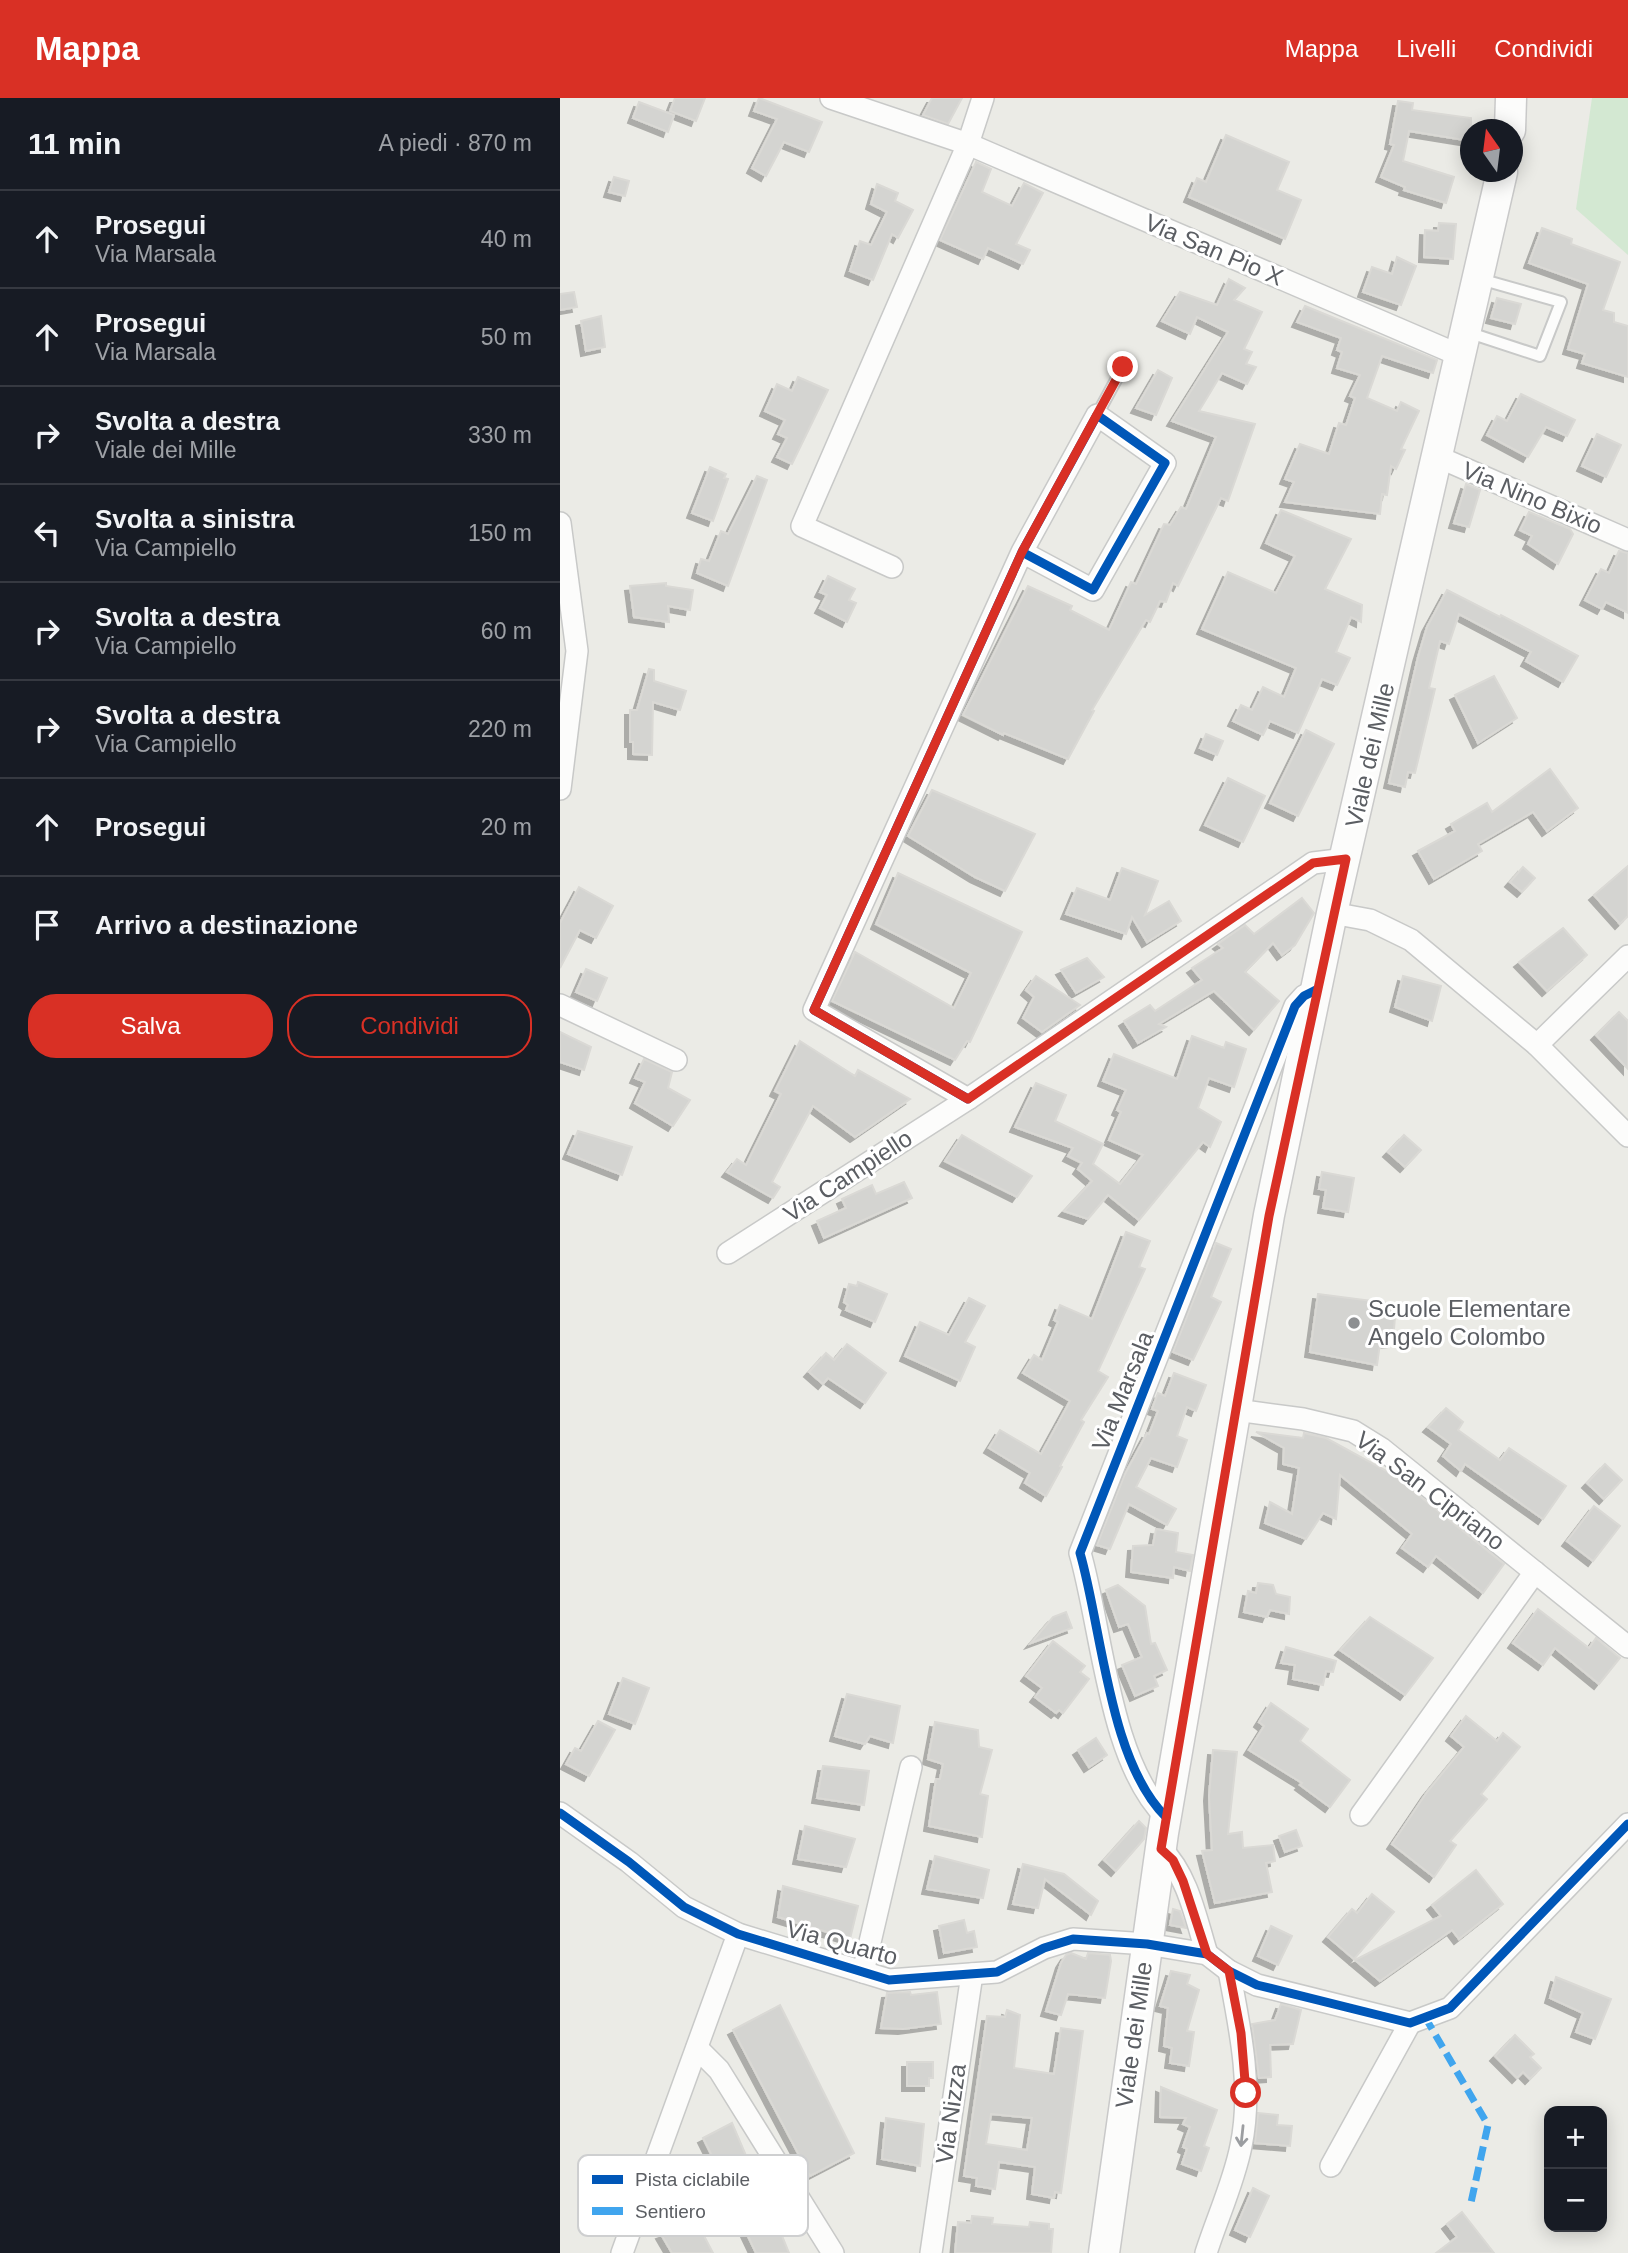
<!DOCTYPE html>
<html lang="it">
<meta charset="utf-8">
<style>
:root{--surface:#171b24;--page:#20242c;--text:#f1f3f6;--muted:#9ea1a6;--line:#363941;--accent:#d93025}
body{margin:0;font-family:Helvetica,sans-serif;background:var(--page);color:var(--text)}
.controls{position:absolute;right:21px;bottom:21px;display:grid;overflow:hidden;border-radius:14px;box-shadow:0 4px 18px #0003}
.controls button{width:63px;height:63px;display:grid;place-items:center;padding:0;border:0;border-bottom:2px solid var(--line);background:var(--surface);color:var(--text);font:35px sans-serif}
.compass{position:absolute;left:900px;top:21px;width:63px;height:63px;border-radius:50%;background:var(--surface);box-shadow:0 4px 18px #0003;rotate:346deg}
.stop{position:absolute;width:21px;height:21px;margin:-16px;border:5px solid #d93025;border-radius:50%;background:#fff}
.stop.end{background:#d93025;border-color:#fff;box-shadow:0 2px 7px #0008}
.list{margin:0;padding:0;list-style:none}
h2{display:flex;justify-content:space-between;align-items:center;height:91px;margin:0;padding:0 28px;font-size:30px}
h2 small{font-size:23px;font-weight:400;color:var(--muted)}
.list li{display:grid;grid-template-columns:46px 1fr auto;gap:21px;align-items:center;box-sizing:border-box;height:98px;padding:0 28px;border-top:2px solid var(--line)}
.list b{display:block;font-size:26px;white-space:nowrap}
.list p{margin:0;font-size:23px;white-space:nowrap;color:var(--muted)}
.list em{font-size:23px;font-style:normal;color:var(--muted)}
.actions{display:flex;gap:14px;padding:21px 28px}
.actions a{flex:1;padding:16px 0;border:2px solid var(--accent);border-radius:28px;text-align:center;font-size:24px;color:var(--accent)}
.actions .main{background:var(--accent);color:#fff}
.icon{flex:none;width:38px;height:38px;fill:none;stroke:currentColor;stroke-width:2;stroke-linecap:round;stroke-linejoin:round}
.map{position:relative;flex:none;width:1068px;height:2155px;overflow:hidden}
header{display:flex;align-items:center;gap:42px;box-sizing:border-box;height:98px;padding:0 35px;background:var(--accent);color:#fff}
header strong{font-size:33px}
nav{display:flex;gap:38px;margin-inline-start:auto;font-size:24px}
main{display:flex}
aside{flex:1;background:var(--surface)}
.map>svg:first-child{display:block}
.green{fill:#d3e8d2}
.building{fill:#d4d4d1;stroke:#dad9d5;stroke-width:2;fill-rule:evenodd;filter:url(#shadow)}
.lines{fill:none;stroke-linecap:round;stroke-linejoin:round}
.service-casing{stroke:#c8c9c8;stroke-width:14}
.minor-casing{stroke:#c8c9c8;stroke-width:24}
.secondary-casing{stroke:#c9c9c9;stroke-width:33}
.service{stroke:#fcfcfb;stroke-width:10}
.minor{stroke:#fcfcfb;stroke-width:21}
.secondary{stroke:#fcfcfb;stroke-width:30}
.quiet{stroke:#40a5ee;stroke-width:7;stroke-dasharray:14 7;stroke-linecap:butt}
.cycleway-casing{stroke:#fff;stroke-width:13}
.cycleway{stroke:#0057b8;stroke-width:9}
.oneway{stroke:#9b9da0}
.route{stroke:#d93025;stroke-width:9}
.poi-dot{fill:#8d8f91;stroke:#fff;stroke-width:2.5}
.labels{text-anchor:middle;stroke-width:6;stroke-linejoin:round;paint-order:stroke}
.street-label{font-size:24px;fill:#5b5e63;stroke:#fff}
.poi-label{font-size:24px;fill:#5b5e63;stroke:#fff;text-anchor:start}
.key{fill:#fff;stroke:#cecfd0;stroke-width:2}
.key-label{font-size:19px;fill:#5b5e63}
</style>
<header>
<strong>Mappa</strong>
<nav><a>Mappa</a><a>Livelli</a><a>Condividi</a></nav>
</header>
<main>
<aside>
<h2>11 min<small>A piedi · 870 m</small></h2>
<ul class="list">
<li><svg class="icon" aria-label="ahead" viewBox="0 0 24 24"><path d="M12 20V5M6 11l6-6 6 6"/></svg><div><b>Prosegui</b><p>Via Marsala</p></div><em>40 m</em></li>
<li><svg class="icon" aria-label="ahead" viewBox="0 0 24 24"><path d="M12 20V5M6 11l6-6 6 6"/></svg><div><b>Prosegui</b><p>Via Marsala</p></div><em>50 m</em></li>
<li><svg class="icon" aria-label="right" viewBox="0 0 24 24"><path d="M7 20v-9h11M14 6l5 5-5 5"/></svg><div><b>Svolta a destra</b><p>Viale dei Mille</p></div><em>330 m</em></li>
<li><svg class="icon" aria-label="left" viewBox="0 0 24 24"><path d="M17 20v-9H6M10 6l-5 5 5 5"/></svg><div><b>Svolta a sinistra</b><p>Via Campiello</p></div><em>150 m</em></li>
<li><svg class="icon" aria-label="right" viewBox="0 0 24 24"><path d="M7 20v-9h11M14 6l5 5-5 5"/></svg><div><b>Svolta a destra</b><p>Via Campiello</p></div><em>60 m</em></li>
<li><svg class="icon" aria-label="right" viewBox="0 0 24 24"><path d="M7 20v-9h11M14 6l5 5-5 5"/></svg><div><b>Svolta a destra</b><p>Via Campiello</p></div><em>220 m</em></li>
<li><svg class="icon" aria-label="ahead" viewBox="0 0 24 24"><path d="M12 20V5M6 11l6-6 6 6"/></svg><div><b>Prosegui</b></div><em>20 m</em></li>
<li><svg class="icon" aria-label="arrive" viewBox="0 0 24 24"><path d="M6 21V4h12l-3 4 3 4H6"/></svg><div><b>Arrivo a destinazione</b></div></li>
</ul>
<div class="actions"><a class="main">Salva</a><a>Condividi</a></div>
</aside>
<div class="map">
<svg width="1068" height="2155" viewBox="0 0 1068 2155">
<defs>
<filter id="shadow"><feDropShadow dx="-5" dy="5" stdDeviation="0" flood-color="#0004"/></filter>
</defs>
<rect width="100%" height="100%" fill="#ebebe6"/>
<polygon class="green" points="1032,0 1068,0 1068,157 1016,111"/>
<g class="building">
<polygon points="115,0 145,0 136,23 110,13"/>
<polygon points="199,0 262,24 249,54 224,44 206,78 192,70 217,21 194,13"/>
<polygon points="372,0 402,0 388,26 363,17"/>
<polygon points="838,3 853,5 852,12 911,20 911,43 849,33 843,63 894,79 886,105 844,92 845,89 821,79 834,47 830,46"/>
<polygon points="79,4 114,17 108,34 73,20"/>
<polygon points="666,37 729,64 717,92 741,102 725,141 629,99 637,80 646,84"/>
<polygon points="416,64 431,71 422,94 452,108 464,85 483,95 456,146 470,152 463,166 428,150 423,161 380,142"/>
<polygon points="54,79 69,83 65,98 49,94"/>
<polygon points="317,86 338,95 335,103 353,112 338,140 332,136 313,182 290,173 300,143 311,147 327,114 311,106"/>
<polygon points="879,125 896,126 893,161 864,159 865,132 878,133"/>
<polygon points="982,130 1012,141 1011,146 1060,164 1043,212 1054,215 1054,224 1068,228 1068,279 1022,265 1025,256 1008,251 1028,186 969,165"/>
<polygon points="837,159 856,168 841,207 803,194 812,169 832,176"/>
<polygon points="669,181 685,190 674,202 702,214 684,251 692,254 686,266 696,269 687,286 662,275 639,313 695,326 668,403 661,400 618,488 613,485 606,504 600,503 590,524 586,522 532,612 534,613 508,661 444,635 443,637 403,617 468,488 512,508 510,512 549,532 571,484 576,486 604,426 610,427 621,409 626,411 656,339 612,323 668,234 637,219 630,236 602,223 620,194 657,207"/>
<polygon points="14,194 17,209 0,212 0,196"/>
<polygon points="937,200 961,206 955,226 931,220"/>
<polygon points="745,208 877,262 873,275 822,258 807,300 837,313 841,304 859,313 841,351 845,352 836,371 831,368 827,397 822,396 820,416 725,404 734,384 725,381 740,346 769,356 779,325 786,327 795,300 790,298 800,277 777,270 782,254 777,252 781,240 737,224"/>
<polygon points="41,218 45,249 26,253 21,223"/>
<polygon points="598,272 612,280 596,317 576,310"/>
<polygon points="238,279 268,292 232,366 217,359 227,340 218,336 225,322 205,313 217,286 232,293"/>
<polygon points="961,296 1015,322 1007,338 986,329 968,359 927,337 937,318 947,323"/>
<polygon points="1037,336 1061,347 1046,379 1022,368"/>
<polygon points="150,369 166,376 164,380 168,381 153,423 132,415"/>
<polygon points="197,378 207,382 168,488 137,475 141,461 149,463 161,433 168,436"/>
<polygon points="906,386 920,392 909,429 894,425"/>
<polygon points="721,412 791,441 765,491 802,507 801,524 791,519 776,554 790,560 777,587 762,581 738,635 710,623 703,637 673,623 681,607 692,612 703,589 724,599 736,570 642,531 668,474 716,495 735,458 706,445"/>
<polygon points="969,414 1010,431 1013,436 998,466 968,446 972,438 960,432"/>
<polygon points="1059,453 1068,455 1068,515 1046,504 1042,511 1025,502 1041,471 1049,475"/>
<polygon points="268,478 295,491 289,502 296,505 287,524 260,510 267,497 260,494"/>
<polygon points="106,485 106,488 133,492 130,512 108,508 109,524 74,519 70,488"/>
<polygon points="887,492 940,519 941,517 1018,558 1003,584 966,563 971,554 899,516 889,546 880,543 869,590 875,591 855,675 848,674 845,689 829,685 858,559 867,529"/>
<polygon points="89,571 94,572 94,583 126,593 120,612 93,604 92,657 73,656 73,644 70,644 70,612 77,612"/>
<polygon points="934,578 957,620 918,645 895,597"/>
<polygon points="746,632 774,646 738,718 710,705"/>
<polygon points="646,636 663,643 657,657 640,650"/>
<polygon points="990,671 1018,710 987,733 973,714 918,746 922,753 874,781 858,753 895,733 891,726 927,705 932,714"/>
<polygon points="668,680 705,698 683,744 645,727"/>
<polygon points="372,692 475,736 445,793 415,779 348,738"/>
<polygon points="1068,768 1068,818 1060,826 1034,797"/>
<polygon points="963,769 975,780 962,794 950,784"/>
<polygon points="562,770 598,783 585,817 609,803 621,823 587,844 572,819 566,836 506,816 517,790 550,802"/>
<polygon points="338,775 462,834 410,944 407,943 395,962 272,903 295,854 394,910 411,875 316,826"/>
<polygon points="19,789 53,808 36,840 20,832 0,870 0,825"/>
<polygon points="742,800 754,815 735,847 722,857 713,845 685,874 719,903 694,932 654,893 599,926 606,929 578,945 564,923 590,907 595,913 642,882 632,870 663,850 658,846 685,827 694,836"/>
<polygon points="1003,830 1027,857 987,893 959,864"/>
<polygon points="527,860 544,879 516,895 501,872"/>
<polygon points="26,871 47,880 37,903 16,894"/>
<polygon points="476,878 520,907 482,934 463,920 474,899 466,892"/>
<polygon points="843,878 881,888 872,923 835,909"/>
<polygon points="1059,914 1068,923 1068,971 1036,937"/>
<polygon points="0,934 31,949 24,972 0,964"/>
<polygon points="632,938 664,950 666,944 686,951 674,989 649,980 638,1010 661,1024 650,1049 643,1044 579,1122 548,1097 528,1121 504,1113 532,1083 518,1071 522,1065 508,1058 513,1050 455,1029 476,985 506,997 495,1023 543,1046 533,1066 560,1086 583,1057 549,1042 561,1014 557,1012 566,992 543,983 554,956 617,981"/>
<polygon points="240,943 295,978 298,972 350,1001 295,1039 253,1008 212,1084 220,1089 213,1100 167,1074 177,1061 186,1067 221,996 215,993"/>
<polygon points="84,961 112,974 108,990 130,1002 113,1028 75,1005 85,984 75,980"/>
<polygon points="18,1033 72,1049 62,1077 8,1056"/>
<polygon points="402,1037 472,1078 457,1099 385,1063"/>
<polygon points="844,1037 861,1052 845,1069 828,1054"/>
<polygon points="762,1074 794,1080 788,1114 763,1110 766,1092 759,1091"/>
<polygon points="344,1084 352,1100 264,1140 257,1123 286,1110 282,1101 312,1087 316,1096"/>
<polygon points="566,1134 590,1143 579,1169 585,1171 538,1273 548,1279 521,1322 524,1324 500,1368 502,1369 486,1398 465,1385 470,1375 429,1350 440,1332 481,1356 510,1303 463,1275 474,1257 482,1262 498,1224 494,1222 500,1207 532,1221"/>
<polygon points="656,1145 671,1151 651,1199 661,1204 633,1262 613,1254"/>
<polygon points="298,1184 327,1196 315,1224 286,1212 288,1207 284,1204 289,1186 297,1188"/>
<polygon points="758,1196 836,1206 833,1244 820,1245 817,1267 750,1254"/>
<polygon points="409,1200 425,1208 405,1244 415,1249 400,1283 345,1258 360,1224 389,1237"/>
<polygon points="287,1246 326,1275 305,1305 268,1280 263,1286 249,1274 266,1255 274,1262"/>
<polygon points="614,1275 646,1287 636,1313 627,1309 617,1338 627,1342 617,1369 591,1360 576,1389 616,1411 607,1427 569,1406 550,1451 537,1447 565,1376 587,1335 589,1336 598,1313 592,1311 598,1295 605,1298"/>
<polygon points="886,1310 903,1324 898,1332 940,1362 949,1350 1006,1388 983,1421 905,1366 901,1373 883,1358 891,1346 868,1329"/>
<polygon points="696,1334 743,1340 744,1335 766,1340 832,1376 944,1466 923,1495 876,1458 868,1469 842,1450 852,1436 780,1377 776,1421 763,1415 746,1441 705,1425 710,1404 732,1416 739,1370 723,1366 724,1350"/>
<polygon points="1045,1366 1062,1382 1044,1401 1027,1385"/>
<polygon points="1034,1408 1060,1428 1033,1463 1007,1443"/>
<polygon points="596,1431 618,1435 616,1454 633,1457 630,1473 614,1469 613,1480 571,1474 573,1448 593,1447"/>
<polygon points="698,1485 713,1487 716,1496 730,1499 729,1516 710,1512 707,1519 684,1514 688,1493 696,1495"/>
<polygon points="558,1487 585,1508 591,1546 595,1545 607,1572 594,1578 598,1588 575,1598 562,1567 582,1559 568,1526 559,1529 546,1492"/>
<polygon points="978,1511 1029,1550 1036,1540 1060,1560 1039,1586 995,1550 983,1567 953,1545"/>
<polygon points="506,1514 512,1530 471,1545 493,1519"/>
<polygon points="810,1519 873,1560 845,1597 780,1552"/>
<polygon points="493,1543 525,1568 520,1574 529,1581 503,1615 499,1612 496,1615 475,1599 482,1590 466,1578"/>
<polygon points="726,1549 776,1563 773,1574 766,1573 763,1587 733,1581 735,1567 721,1565"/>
<polygon points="63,1580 89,1590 75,1626 49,1616"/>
<polygon points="287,1596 340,1608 333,1645 310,1638 305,1646 275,1638"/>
<polygon points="711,1605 748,1631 740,1643 790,1682 770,1709 740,1687 742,1685 689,1652 704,1628 699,1624"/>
<polygon points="906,1618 937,1643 943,1635 960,1649 921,1696 927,1701 890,1743 896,1747 874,1779 832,1746 867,1694 904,1649 891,1638"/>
<polygon points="38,1623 55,1632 29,1678 6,1666 15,1650 21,1653"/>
<polygon points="375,1624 418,1632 419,1649 432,1652 420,1696 428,1698 422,1739 369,1728 376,1681 380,1681 383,1666 368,1661"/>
<polygon points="536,1640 547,1657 529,1669 518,1652"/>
<polygon points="653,1652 677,1654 668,1736 682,1734 683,1750 713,1747 715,1763 706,1765 712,1794 655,1805 642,1753 652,1752 649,1698"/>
<polygon points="263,1668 309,1673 304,1707 257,1700"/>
<polygon points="579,1723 586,1730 584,1741 556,1773 544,1762"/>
<polygon points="245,1728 295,1741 286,1769 238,1761"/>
<polygon points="736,1732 742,1748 725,1754 719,1738"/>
<polygon points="375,1758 429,1772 423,1800 367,1791"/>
<polygon points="463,1766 504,1776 538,1803 531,1817 485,1781 478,1810 453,1806"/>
<polygon points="916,1772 943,1806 899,1841 892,1832 820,1883 795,1862 881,1818 872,1807"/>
<polygon points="223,1788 298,1808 290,1841 218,1819"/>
<polygon points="812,1796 834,1814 794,1861 768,1839 792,1811 797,1815"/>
<polygon points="613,1811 620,1813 626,1830 610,1827"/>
<polygon points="404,1822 407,1835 414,1833 417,1849 384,1855 379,1828"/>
<polygon points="711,1828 732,1838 718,1867 698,1858"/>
<polygon points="511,1855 526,1861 528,1855 550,1857 551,1863 545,1900 508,1896 501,1917 486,1913 501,1865 506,1857"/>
<polygon points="611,1873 630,1877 627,1886 639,1892 627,1933 634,1934 629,1968 610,1965 612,1950 604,1948 608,1910 600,1908"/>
<polygon points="996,1879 1051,1901 1035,1941 1016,1934 1023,1915 990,1900"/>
<polygon points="350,1894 351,1897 377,1894 381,1926 343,1931 321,1930 327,1895"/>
<polygon points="721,1906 741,1912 733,1946 710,1947 711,1979 699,1980 692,1926 715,1922"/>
<polygon points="220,1907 294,2055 250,2078 173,1932"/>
<path d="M447,1912L460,1917L454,1970L494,1976L501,1930L523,1933L501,2095L495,2094L494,2100L472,2096L475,2069L439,2064L435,2091L416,2088L417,2080L404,2078L427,1918L445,1919ZM431,2016L472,2020L467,2052L426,2046Z"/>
<polygon points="955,1937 974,1956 970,1959 981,1970 970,1981 963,1974 957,1980 935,1958"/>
<polygon points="347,1964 373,1964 373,1980 369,1980 369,1988 347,1988"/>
<polygon points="601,1989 657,2012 644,2048 649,2050 641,2073 622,2066 627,2051 623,2049 630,2029 623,2026 626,2020 600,2019"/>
<polygon points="698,2015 718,2017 717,2027 732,2028 730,2048 695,2045"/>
<polygon points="326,2020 364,2026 360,2068 322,2061"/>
<polygon points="172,2025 190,2067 194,2065 204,2085 201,2086 229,2155 196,2155 177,2115 182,2113 158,2058 153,2060 143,2040"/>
<polygon points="693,2090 709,2098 690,2139 675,2132"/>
<polygon points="127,2105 153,2155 112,2155 101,2136 107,2134 103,2126 108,2124 106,2116"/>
<polygon points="902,2114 934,2155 876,2155 897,2139 887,2126"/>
<polygon points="412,2118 433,2120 432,2126 469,2129 470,2124 489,2126 489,2131 493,2131 491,2155 395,2155 398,2124 411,2125"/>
</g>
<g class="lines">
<g class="service-casing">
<g id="service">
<polyline points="907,234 980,258 1001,204 920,181"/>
<polyline points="537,317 563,269"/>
</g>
</g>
<g class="minor-casing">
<g id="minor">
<polyline points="271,0 408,46 899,257"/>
<polyline points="876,358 1068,442"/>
<polyline points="0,425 17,553 0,691"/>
<polyline points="332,469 242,428 408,46 423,0"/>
<polyline points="772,815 810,822 851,842 977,947 1068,858"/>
<polyline points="0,907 116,962"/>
<polyline points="977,947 1068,1038"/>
<polyline points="408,1001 254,912 462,454 533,492 605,365 537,317 462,454"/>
<polyline points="168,1155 408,1001 753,765 786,761"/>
<polyline points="676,1312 743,1321 793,1333 822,1351 1068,1549"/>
<polyline points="0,1715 69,1764 124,1809 178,1836 329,1882 437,1874 484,1850 513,1841 587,1846 647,1856 669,1873 697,1887 850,1925 890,1910 1068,1726"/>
<polyline points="801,1717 975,1474"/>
<path d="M606,1719C549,1663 542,1531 520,1455L735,908L744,898L756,892"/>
<path d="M601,1751C628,1777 636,1821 647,1856"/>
<polyline points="303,1874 351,1669"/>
<polyline points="137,1950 159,1972 273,2155"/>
<polyline points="771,2068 850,1925"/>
<polyline points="62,2155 178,1836"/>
<polyline points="371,2155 412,1876"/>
<path d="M646,2155C657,2120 674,2084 681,2048C693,1991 680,1930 669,1873"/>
</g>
</g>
<g class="secondary-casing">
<g id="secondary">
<polyline points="950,32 951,0"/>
<polyline points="544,2155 603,1735 709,1117 772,815 942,74"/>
</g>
</g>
<use href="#service" class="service"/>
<use href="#minor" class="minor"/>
<use href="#secondary" class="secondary"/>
<polyline class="quiet" points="865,1919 928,2027 910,2109"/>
<g class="cycleway-casing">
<g id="cycleway">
<polyline points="408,1001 254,912 462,454 533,492 605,365 537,317 462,454"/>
<polyline points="0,1715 69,1764 124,1809 178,1836 329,1882 437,1874 484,1850 513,1841 587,1846 647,1856 669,1873 697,1887 850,1925 890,1910 1068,1726"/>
<path d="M606,1719C549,1663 542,1531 520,1455L735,908L744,898L756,892"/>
</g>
</g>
<use href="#cycleway" class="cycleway"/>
</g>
<defs><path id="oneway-shaft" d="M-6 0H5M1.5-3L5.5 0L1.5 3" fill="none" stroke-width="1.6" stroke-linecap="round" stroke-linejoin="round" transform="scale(1.75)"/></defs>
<use class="oneway" href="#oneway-shaft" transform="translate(682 2038) rotate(96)"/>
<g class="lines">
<polyline class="route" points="563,269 462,454 254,912 408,1001 753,765 786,761 709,1118 601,1751 613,1762 623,1783 647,1856 669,1873 681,1935 686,1995"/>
</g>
<circle class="poi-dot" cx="794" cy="1225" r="7"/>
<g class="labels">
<g class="street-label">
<text transform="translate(654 152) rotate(23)" y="8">Via San Pio X</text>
<text transform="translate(972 400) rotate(23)" y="8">Via Nino Bixio</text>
<text transform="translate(810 657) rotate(-77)" y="8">Viale dei Mille</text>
<text transform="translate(288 1078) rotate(-33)" y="8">Via Campiello</text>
<text transform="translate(563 1293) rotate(-68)" y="8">Via Marsala</text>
<text transform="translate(870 1393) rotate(37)" y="8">Via San Cipriano</text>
<text transform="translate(282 1845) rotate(15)" y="8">Via Quarto</text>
<text transform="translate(574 1937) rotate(-82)" y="8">Viale dei Mille</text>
<text transform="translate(391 2016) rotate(-82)" y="8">Via Nizza</text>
</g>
<g class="poi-label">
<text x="808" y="1219">Scuole Elementare<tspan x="808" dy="28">Angelo Colombo</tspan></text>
</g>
</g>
<rect x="18" y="2057" width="230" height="81" rx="10" class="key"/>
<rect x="32" y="2077" width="31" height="9" fill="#0057b8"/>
<rect x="32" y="2109" width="31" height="8" fill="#40a5ee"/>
<g class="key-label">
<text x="75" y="2088">Pista ciclabile</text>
<text x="75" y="2120">Sentiero</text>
</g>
</svg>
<div class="controls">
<button>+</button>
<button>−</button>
</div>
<svg class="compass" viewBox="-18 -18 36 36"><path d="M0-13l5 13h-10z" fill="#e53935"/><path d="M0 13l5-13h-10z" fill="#9ea1a6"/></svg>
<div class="stop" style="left:686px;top:1995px"></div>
<div class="stop end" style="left:563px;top:269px"></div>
</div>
</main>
